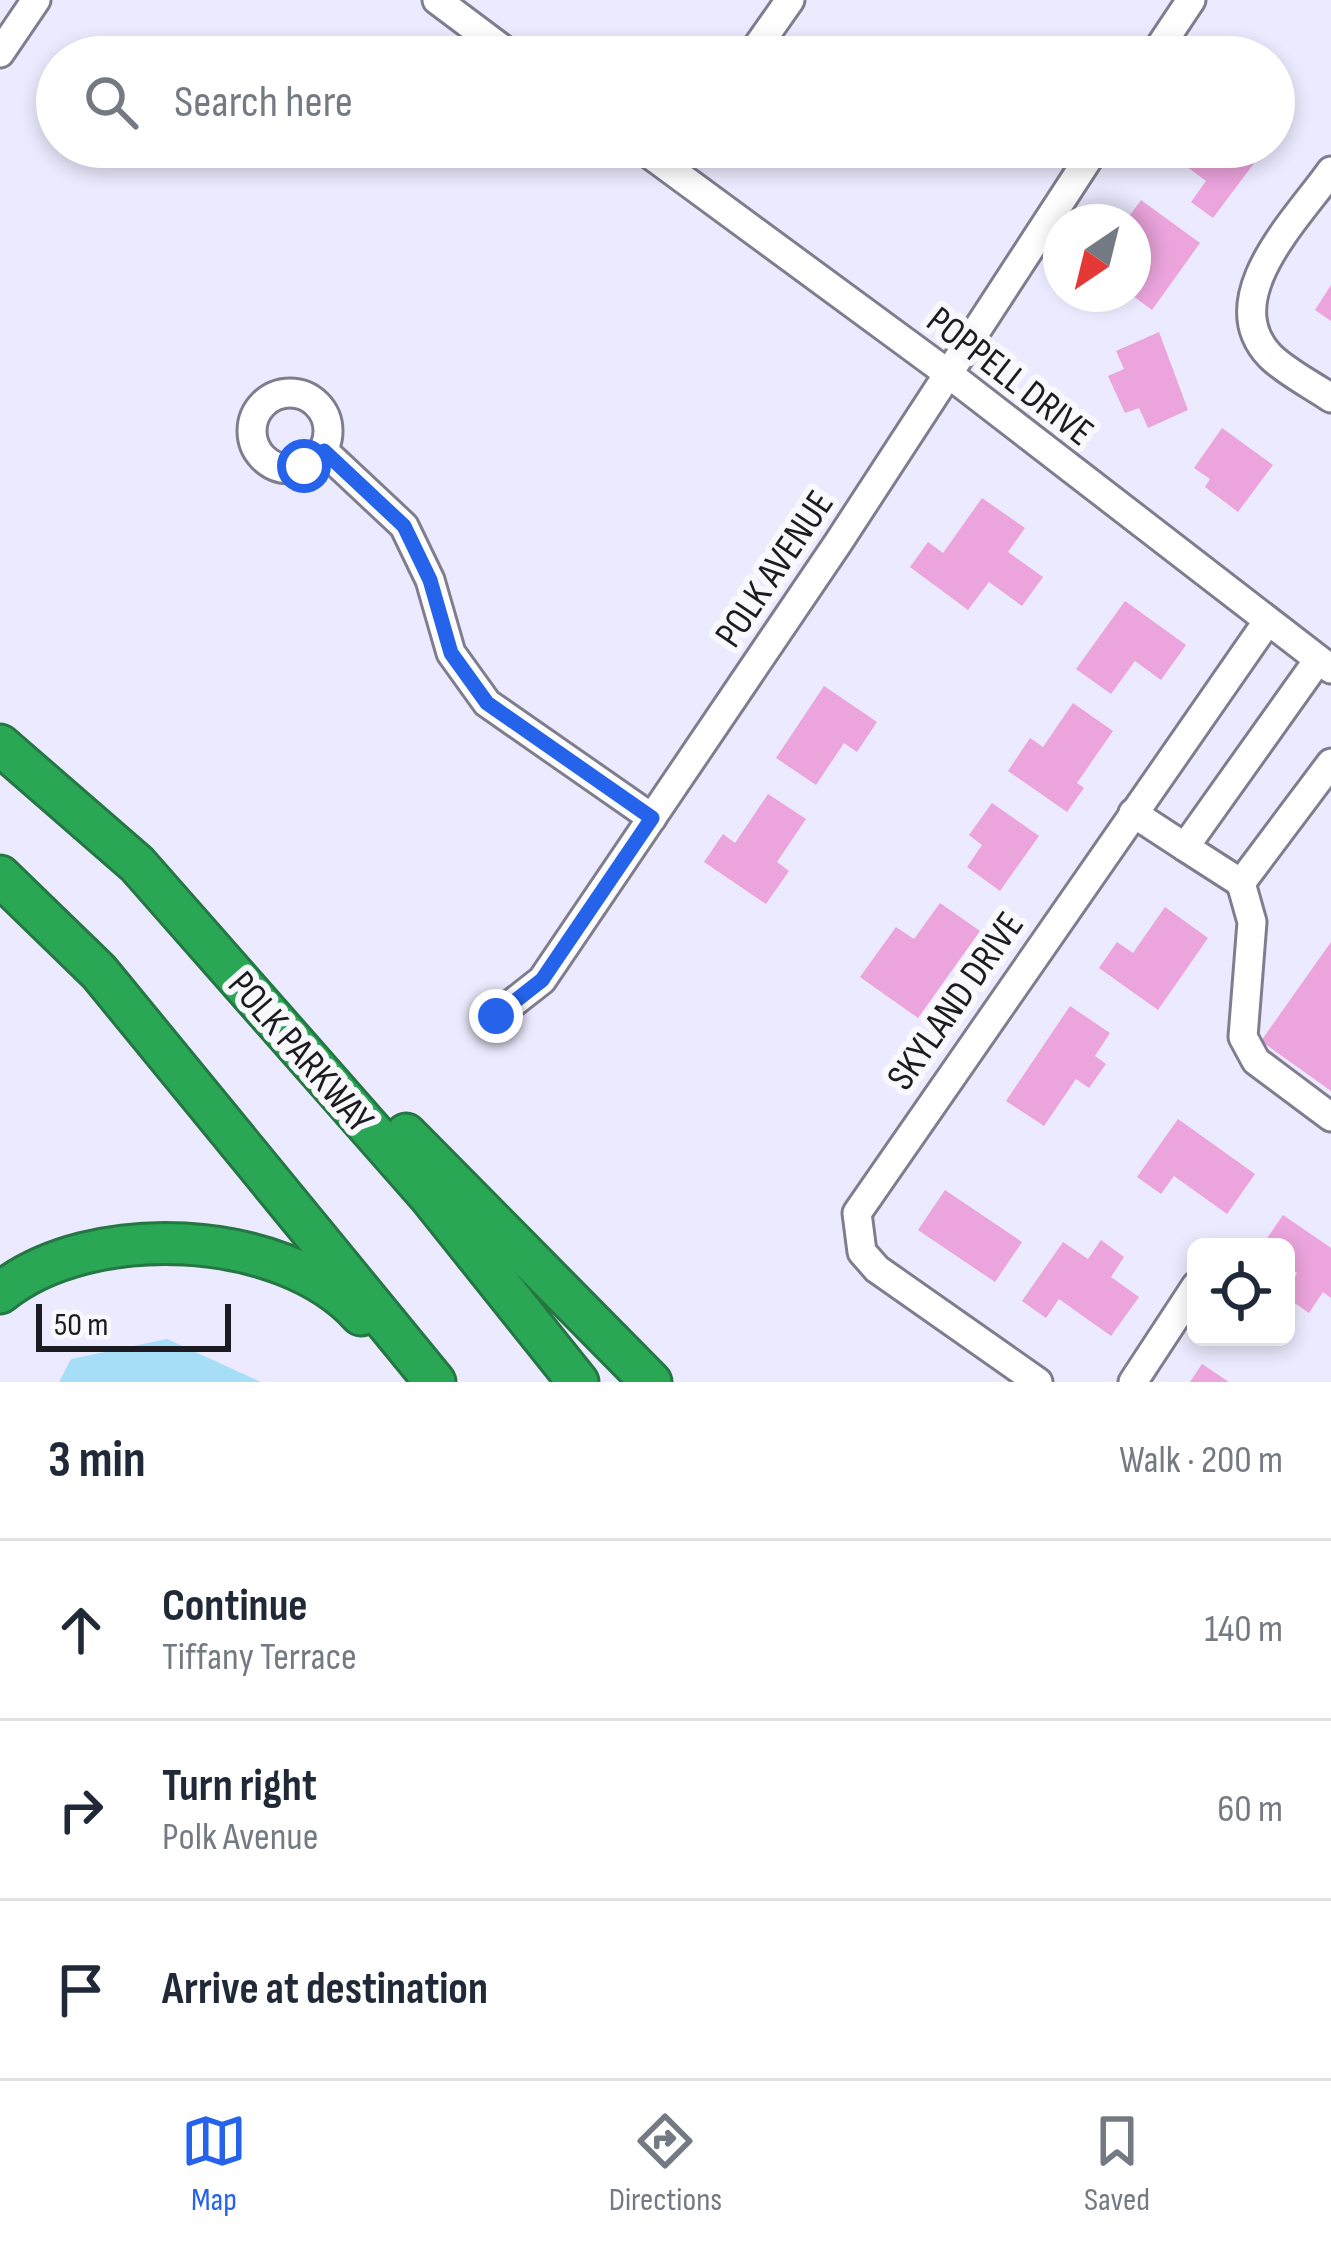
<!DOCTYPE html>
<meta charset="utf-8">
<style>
:root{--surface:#fff;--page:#f6f6f7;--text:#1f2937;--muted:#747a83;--line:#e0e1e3;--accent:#2563eb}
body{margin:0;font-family:"Sofia Sans Condensed",sans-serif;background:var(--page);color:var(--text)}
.controls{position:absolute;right:36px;bottom:36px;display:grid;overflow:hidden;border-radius:18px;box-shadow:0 6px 18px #0003}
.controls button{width:108px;height:108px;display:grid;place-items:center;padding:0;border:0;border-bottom:3px solid var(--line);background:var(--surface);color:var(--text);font:60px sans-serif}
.compass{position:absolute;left:1043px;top:204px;width:108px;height:108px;border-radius:50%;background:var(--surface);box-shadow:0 6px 18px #0003;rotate:215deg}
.scale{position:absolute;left:36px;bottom:30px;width:195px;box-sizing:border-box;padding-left:12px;border:6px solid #1c1b22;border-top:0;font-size:33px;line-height:42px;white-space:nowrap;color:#1c1b22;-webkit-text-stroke:9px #f9f9fd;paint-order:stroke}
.stop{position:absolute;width:36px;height:36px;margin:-27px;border:9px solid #2563eb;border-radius:50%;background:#fff}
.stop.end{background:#2563eb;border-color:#fff;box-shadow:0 3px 12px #0008}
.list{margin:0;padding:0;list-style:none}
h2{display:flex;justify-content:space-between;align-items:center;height:156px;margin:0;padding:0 48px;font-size:51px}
h2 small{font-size:39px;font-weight:400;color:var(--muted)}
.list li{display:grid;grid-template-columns:78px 1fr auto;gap:36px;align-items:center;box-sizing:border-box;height:180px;padding:0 48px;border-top:3px solid var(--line)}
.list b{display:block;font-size:45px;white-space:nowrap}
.list p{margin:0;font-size:39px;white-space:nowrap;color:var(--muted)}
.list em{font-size:39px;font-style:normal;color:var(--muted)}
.icon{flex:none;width:66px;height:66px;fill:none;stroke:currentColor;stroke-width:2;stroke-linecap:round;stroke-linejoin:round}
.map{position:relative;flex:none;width:1331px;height:1382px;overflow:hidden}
.search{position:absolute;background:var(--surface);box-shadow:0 6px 18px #0003;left:36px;right:36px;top:36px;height:132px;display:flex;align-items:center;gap:30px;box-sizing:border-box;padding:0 42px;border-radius:66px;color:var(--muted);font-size:45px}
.sheet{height:696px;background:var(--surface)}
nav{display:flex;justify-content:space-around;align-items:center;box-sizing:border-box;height:168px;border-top:3px solid var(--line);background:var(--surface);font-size:33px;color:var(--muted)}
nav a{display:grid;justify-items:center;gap:6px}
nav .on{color:var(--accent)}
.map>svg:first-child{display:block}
.water{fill:#a6ddf7}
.building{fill:#eba4dc}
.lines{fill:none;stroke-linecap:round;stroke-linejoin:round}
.minor-casing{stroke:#7f7d8e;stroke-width:33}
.highway-casing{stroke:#247642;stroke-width:45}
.minor{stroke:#fff;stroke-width:27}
.highway{stroke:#29a754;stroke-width:39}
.route{stroke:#2563eb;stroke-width:15}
.labels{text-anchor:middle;stroke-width:12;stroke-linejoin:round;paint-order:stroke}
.street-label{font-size:39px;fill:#1c1b22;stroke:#f9f9fd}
</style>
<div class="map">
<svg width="1331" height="1382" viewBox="0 0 1331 1382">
<rect width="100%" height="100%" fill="#eceafe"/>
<polygon class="water" points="167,1339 261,1382 59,1382 71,1359"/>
<g class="building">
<polygon points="1194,147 1244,147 1258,158 1213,218 1191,202 1206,181 1182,163"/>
<polygon points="1141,200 1200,243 1152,310 1133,296 1133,266 1142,254 1133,247 1133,222 1125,222"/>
<polygon points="1331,285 1331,321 1315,310"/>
<polygon points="1159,332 1188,410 1148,428 1139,408 1125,413 1108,376 1124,369 1116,351"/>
<polygon points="1222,428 1273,465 1238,512 1205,487 1210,479 1194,468"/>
<polygon points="982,498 1025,528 1008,552 1043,577 1022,606 989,582 968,610 910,567 928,542 943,553"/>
<polygon points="1125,601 1186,645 1161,680 1135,661 1111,694 1076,669"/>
<polygon points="824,686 877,722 857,752 844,743 816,785 776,758"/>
<polygon points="1073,703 1113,731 1077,783 1084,788 1067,812 1008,771 1030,738 1043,747"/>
<polygon points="768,794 806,819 777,862 789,871 766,904 704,862 723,834 735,843"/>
<polygon points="992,803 1039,836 1000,891 967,867 982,845 969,835"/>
<polygon points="940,903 980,931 918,1018 860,977 896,927 914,939"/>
<polygon points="1165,907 1208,938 1158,1010 1099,968 1117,942 1133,953"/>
<polygon points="1331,942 1331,1091 1261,1041"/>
<polygon points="1070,1006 1110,1033 1095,1056 1106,1064 1089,1088 1076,1079 1044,1126 1006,1101"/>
<polygon points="1178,1119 1255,1174 1227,1214 1174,1176 1161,1194 1137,1177"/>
<polygon points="945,1190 1022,1242 995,1282 918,1230"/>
<polygon points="1283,1215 1331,1248 1331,1298 1323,1292 1309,1313 1286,1297 1297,1273 1286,1265 1286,1247 1261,1247"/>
<polygon points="1101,1240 1124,1257 1111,1277 1139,1297 1111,1336 1059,1299 1046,1318 1022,1301 1063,1242 1088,1259"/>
<polygon points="1202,1364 1229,1382 1190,1382"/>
</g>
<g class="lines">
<g class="minor-casing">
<g id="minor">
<polyline points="437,0 513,57"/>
<polyline points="0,53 36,0"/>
<polyline points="750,57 790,0"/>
<polyline points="1153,57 1191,0"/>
<polyline points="640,147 950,375 1331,669"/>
<path d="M1331,171C1298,218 1215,298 1270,356C1286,372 1312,385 1331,398"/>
<circle cx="290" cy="431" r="38"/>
<polyline points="324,451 404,526 430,580 451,653 487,703 652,818"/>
<polyline points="1318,660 1185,847 1241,883 1331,763"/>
<polyline points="1133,813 1185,847"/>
<polyline points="1241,883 1252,922 1243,1037 1256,1061 1331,1117"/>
<polyline points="496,1016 542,980 838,543 1096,147"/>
<polyline points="1038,1382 877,1269 862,1252 857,1213 1267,622"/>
<polyline points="1133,1382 1196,1286"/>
</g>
</g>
<g class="highway-casing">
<g id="highway">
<polyline points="0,745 137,864 430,1197 578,1382"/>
<polyline points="0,876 99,972 435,1382"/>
<polyline points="406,1134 651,1382"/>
<path d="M0,1293C90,1220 282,1228 361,1315"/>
</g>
</g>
<use href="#minor" class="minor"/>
<use href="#highway" class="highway"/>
</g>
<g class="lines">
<polyline class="route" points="304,466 324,451 404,526 430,580 451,653 487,703 652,818 542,980 496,1016"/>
</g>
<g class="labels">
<g class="street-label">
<text transform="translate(1011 375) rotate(38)" y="14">POPPELL DRIVE</text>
<text transform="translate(773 568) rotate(-56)" y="14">POLK AVENUE</text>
<text transform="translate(954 1000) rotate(-55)" y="14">SKYLAND DRIVE</text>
<text transform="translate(302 1051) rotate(49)" y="14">POLK PARKWAY</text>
</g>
</g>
</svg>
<div class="controls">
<button><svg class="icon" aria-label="locate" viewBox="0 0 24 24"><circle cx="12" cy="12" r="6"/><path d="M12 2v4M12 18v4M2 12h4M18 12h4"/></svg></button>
</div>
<svg class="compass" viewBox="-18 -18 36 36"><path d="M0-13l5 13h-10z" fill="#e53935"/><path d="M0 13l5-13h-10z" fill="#747a83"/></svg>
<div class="scale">50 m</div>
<div class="stop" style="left:304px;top:466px"></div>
<div class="stop end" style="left:496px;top:1016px"></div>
<div class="search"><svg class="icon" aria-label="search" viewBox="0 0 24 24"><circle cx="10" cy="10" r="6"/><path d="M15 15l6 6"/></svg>Search here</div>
</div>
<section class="sheet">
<h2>3 min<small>Walk · 200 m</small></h2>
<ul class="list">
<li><svg class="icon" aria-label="ahead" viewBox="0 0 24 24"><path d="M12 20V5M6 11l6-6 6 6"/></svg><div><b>Continue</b><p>Tiffany Terrace</p></div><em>140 m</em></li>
<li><svg class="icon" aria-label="right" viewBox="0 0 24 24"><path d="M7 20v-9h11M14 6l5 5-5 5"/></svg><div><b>Turn right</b><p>Polk Avenue</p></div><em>60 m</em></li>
<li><svg class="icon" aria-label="arrive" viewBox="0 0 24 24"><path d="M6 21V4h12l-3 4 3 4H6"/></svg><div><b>Arrive at destination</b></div></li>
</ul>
</section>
<nav>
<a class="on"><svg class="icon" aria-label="map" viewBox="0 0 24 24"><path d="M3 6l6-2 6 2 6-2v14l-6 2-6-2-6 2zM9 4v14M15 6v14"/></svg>Map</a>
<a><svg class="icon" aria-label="directions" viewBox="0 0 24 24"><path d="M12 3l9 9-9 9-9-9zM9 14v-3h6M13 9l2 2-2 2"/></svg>Directions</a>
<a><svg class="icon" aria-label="saved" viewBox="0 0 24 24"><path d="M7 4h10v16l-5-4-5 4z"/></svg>Saved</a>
</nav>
